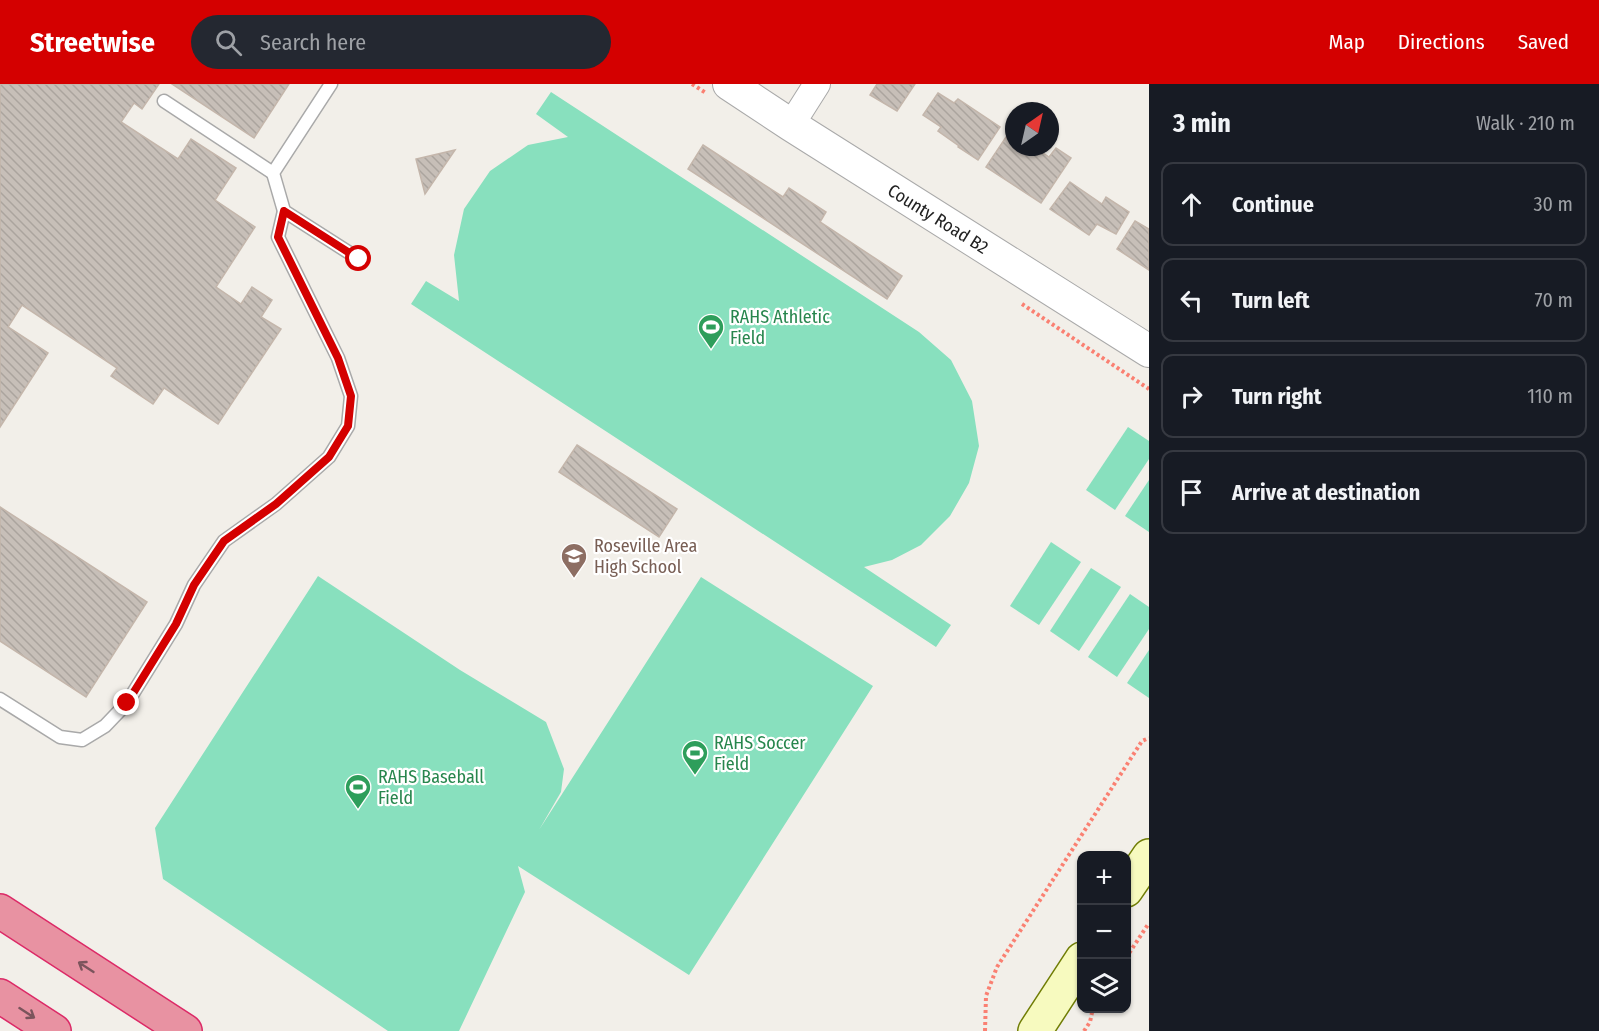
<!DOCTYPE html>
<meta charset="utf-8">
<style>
:root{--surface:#171b24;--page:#242831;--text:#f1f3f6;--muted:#9ea1a6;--line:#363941;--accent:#d40000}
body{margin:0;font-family:"Fira Sans Condensed",sans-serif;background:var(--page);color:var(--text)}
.controls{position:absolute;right:18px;bottom:18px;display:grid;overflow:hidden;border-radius:12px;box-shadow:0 2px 4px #0004}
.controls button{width:54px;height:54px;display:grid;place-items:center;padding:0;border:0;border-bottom:2px solid var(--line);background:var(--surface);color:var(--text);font:30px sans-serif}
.compass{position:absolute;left:1005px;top:18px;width:54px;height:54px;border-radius:50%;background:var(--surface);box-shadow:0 2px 4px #0004;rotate:34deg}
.stop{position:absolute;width:18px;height:18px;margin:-14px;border:4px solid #d40000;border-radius:50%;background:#fff}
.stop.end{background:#d40000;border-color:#fff;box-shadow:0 2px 6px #0008}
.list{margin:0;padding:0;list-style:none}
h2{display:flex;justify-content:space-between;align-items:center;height:78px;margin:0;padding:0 24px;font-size:26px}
h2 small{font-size:20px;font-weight:400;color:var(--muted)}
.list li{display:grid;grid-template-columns:39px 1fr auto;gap:18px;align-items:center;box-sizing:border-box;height:84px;margin:0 12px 12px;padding:0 12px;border:2px solid var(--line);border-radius:12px}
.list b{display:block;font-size:22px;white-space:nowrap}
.list em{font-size:20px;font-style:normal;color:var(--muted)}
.icon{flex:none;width:33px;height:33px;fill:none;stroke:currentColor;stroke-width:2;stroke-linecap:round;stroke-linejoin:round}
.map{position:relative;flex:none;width:1149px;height:947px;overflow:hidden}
header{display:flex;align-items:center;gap:36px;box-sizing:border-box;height:84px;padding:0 30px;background:var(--accent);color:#fff}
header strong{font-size:28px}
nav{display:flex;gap:33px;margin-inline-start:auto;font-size:21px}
.search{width:420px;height:54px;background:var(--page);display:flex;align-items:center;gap:15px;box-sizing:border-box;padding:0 21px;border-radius:33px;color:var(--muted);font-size:22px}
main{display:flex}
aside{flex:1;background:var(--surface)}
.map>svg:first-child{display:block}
.pitch{fill:#88e0be}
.building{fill:url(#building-back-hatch);stroke:#c4b6ab;stroke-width:1.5}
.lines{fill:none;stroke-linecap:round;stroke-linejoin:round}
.service-casing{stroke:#a9a9a9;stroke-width:15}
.minor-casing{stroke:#a9a9a9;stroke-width:28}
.tertiary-casing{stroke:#a9a9a9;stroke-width:34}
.secondary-casing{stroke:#707d05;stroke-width:36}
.motorway-casing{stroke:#dc2a67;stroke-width:36}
.path{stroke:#fa8072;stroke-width:4;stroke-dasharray:3 3;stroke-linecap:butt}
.service{stroke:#fff;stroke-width:12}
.minor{stroke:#fff;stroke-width:26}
.tertiary{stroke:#fff;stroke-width:32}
.secondary{stroke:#f7fabf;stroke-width:33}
.motorway{stroke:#e892a2;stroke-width:33}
.oneway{stroke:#7b545c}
.route{stroke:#d40000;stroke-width:8}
.labels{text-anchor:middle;stroke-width:4.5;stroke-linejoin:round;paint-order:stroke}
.street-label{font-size:18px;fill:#222;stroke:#fff}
.leisure-label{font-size:18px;fill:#27864d;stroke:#fff;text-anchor:start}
.education-label{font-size:18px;fill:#785e54;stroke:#fff;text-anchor:start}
</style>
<header>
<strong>Streetwise</strong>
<div class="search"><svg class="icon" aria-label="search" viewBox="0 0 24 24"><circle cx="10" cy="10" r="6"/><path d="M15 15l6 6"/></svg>Search here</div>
<nav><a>Map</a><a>Directions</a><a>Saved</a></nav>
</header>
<main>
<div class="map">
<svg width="1149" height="947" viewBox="0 0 1149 947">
<defs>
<pattern id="building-back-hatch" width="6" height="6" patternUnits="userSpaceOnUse" patternTransform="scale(1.5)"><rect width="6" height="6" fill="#c7bfb8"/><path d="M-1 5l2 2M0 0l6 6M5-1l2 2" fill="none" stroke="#aba49e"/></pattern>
</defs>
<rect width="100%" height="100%" fill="#f2efe9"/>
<g class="pitch">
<polygon points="551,8 919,248 951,276 972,317 979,362 969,399 950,432 921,461 892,476 864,483 951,541 936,563 411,220 426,197 459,217 454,171 464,125 490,87 528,61 568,53 536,30"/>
<polygon points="1128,343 1149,357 1149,375 1115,426 1086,406"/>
<polygon points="1149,396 1149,448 1125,432"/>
<polygon points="1051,458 1081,478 1039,541 1010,522"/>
<polygon points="1091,484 1121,503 1079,567 1050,547"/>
<polygon points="318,492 460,586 546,638 564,685 561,708 539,746 701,493 873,602 689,891 518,782 525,808 459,947 388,947 163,795 155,744"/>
<polygon points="1130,510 1149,523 1149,545 1117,593 1088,573"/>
<polygon points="1149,566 1149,614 1127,599"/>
</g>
<g class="building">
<polygon points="0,0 159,0 142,25 134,19 121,38 178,75 191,55 236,84 215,116 255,143 216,203 241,220 252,203 272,216 261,233 281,245 218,340 164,304 153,320 111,292 117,284 22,221 8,243 48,269 0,343"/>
<polygon points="172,0 289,0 254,54"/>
<polygon points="877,0 915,0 897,27 870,11"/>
<polygon points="938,9 954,19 958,15 1000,43 978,76 958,63 959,62 938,47 941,43 923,31"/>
<polygon points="1010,47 1014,50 1014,63 1034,63 1049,73 1056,64 1071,74 1041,119 986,83"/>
<polygon points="703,61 783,113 789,104 826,128 820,138 902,192 887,215 688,85"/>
<polygon points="455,66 425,110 416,75"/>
<polygon points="1070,98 1102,120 1106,113 1129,128 1116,150 1097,140 1089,151 1050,125"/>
<polygon points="1135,137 1149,145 1149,186 1117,165"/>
<polygon points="577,361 677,425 659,453 559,388"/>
<polygon points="0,423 147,518 86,613 0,557"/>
</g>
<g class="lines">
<g class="service-casing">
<g id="service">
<polyline points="331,0 273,89 284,127 359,175"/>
<polyline points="164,17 273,89"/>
<polyline points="0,615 60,653 82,656 105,642 127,619 176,540 194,501 224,457 276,420 329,373 348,342 351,312 338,274 278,153 284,127"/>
</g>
</g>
<g class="minor-casing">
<polyline id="minor" points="791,41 817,0"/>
</g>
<g class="tertiary-casing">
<polyline id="tertiary" points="729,0 791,41 1149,267"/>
</g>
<g class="secondary-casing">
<g id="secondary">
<polyline points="1126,806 1149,772"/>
<polyline points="1035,947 1082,875"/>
</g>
</g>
<g class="motorway-casing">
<g id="motorway">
<polyline points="0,827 185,947"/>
<polyline points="0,912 54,947"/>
</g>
</g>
<g class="path">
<polyline points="692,0 706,9"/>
<polyline points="1022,220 1149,305"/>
<polyline points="1126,874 1149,839"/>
<polyline points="985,947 986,912 997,883 1142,657 1149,654"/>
<polyline points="1084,947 1090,938 1093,924"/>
</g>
<use href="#service" class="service"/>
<use href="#minor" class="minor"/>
<use href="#tertiary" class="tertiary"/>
<use href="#secondary" class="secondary"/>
<use href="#motorway" class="motorway"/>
</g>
<defs><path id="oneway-shaft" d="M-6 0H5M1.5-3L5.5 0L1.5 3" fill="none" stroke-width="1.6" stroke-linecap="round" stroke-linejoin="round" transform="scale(1.5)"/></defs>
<g class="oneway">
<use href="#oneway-shaft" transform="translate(86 883) rotate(-147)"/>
<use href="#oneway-shaft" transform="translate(27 929) rotate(33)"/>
</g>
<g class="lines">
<polyline class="route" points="127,619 176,540 194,501 224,457 276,420 329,373 348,342 351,312 338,274 278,153 284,127 359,175"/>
</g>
<defs>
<g id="stadium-pin" transform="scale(1.35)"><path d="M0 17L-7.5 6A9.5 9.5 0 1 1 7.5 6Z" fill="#2e9e5b" stroke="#fff"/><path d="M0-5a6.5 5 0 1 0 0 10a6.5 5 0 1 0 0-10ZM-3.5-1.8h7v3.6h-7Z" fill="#fff"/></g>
<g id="school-pin" transform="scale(1.35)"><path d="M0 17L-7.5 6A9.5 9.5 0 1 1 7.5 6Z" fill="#8d6e63" stroke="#fff"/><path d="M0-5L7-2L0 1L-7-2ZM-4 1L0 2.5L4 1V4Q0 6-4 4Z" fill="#fff"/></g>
</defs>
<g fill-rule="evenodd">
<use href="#stadium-pin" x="711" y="243"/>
<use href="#school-pin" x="574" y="472"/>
<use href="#stadium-pin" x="695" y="669"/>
<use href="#stadium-pin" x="358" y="703"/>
</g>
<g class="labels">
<g class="street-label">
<text transform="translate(938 135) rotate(32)" y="6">County Road B2</text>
</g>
<g class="leisure-label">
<text x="730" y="239">RAHS Athletic<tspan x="730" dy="21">Field</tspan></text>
<text x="714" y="665">RAHS Soccer<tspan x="714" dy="21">Field</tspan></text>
<text x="378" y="699">RAHS Baseball<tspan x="378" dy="21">Field</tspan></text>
</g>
<g class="education-label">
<text x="594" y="468">Roseville Area<tspan x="594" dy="21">High School</tspan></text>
</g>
</g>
</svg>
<div class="controls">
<button>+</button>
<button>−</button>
<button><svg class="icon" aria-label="layers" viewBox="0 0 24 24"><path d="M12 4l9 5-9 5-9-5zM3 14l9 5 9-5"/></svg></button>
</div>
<svg class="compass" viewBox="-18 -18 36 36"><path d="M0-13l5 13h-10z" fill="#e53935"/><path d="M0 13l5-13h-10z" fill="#9ea1a6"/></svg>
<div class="stop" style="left:359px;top:175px"></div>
<div class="stop end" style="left:127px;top:619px"></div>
</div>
<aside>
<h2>3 min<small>Walk · 210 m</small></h2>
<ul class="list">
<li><svg class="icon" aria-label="ahead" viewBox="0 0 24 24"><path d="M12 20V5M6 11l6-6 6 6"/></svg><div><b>Continue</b></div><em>30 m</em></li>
<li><svg class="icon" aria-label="left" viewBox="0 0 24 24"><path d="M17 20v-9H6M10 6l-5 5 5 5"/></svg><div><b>Turn left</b></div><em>70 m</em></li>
<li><svg class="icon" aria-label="right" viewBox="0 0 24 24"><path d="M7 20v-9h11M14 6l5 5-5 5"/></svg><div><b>Turn right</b></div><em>110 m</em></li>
<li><svg class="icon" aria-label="arrive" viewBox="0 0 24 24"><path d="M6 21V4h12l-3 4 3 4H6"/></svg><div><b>Arrive at destination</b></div></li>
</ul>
</aside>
</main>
